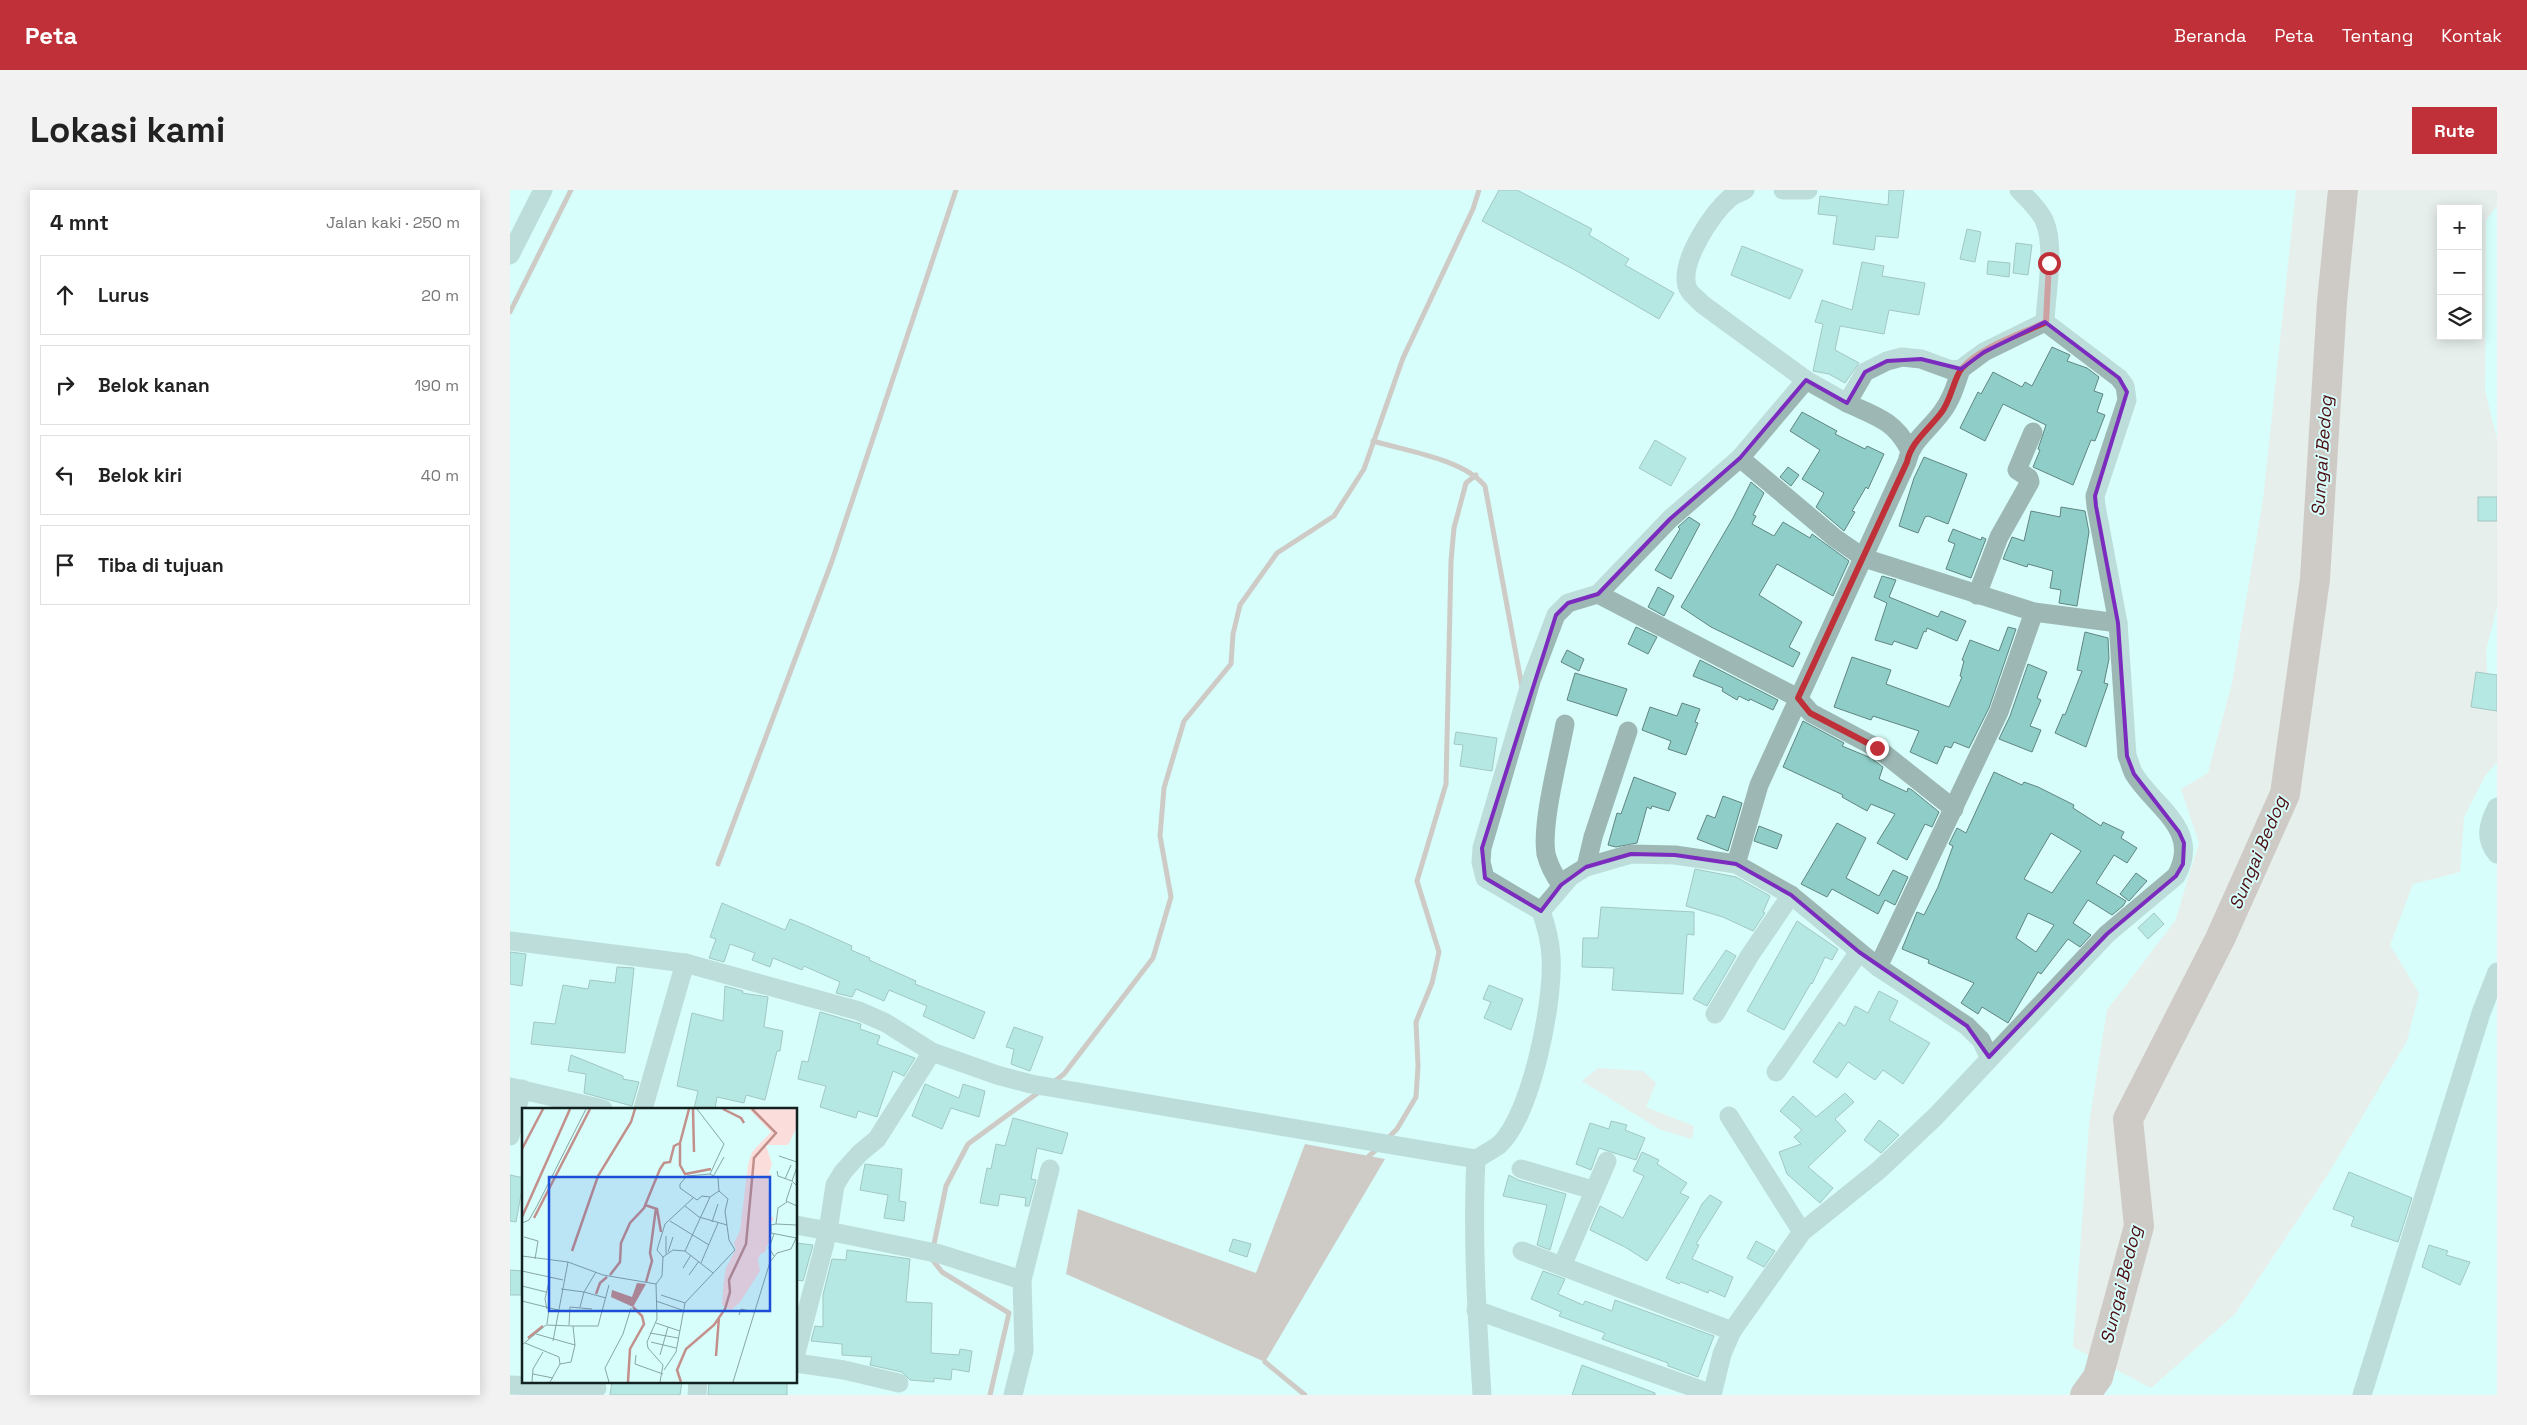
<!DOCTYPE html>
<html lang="id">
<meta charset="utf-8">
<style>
:root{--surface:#fff;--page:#f2f2f2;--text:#222;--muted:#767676;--line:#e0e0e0;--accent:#c03038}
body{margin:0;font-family:"Space Grotesk",sans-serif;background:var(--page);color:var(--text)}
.controls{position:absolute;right:15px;top:15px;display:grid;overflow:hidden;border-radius:0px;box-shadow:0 2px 12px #0003}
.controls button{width:45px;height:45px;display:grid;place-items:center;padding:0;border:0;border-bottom:1px solid var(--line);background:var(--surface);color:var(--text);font:25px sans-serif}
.stop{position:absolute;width:15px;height:15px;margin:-11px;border:4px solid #c03038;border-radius:50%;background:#fff}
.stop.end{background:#c03038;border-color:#fff;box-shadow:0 1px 5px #0008}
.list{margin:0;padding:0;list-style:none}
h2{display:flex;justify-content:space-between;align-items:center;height:65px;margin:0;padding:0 20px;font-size:21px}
h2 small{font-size:16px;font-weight:400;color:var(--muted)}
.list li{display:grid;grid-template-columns:32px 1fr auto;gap:15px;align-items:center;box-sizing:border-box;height:80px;margin:0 10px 10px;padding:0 10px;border:1px solid var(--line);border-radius:0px}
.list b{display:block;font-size:19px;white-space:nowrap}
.list em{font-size:16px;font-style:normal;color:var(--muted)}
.icon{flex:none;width:28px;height:28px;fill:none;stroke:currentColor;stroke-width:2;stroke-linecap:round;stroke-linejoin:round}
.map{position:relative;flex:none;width:1987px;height:1205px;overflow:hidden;border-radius:0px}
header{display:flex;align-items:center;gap:30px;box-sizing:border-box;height:70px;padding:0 25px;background:var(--accent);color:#fff}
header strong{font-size:24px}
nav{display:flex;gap:28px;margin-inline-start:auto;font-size:18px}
.intro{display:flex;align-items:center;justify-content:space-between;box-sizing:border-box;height:120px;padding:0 30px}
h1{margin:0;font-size:35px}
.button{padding:12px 22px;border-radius:0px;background:var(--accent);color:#fff;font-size:18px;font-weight:700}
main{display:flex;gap:30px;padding:0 30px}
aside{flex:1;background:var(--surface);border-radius:0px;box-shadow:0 2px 12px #0003}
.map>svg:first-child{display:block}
.green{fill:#fbdedc;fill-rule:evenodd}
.water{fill:#c38f8b}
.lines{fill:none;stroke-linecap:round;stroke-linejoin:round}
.stream{stroke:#c38f8b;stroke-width:5}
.river{stroke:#c38f8b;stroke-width:30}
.building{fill:#8fcec8;stroke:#618581;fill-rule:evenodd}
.street{stroke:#9db7b4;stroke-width:19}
.route{stroke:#c03038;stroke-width:6}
.marked{fill:none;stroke:#7b2cbf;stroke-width:4;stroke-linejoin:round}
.labels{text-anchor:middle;stroke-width:4;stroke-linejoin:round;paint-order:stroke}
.water-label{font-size:18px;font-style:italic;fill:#4f0e12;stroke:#d7fefa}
.inset-river{fill:none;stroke:#c38f8b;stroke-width:2.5}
.inset-road{fill:none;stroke:#88a6a3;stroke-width:1}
.view{fill:#1d4ed8;fill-opacity:0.15;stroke:#1d4ed8;stroke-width:2.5}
.inset-edge{fill:none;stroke:#122120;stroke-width:2.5}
</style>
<header>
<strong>Peta</strong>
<nav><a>Beranda</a><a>Peta</a><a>Tentang</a><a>Kontak</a></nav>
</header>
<div class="intro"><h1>Lokasi kami</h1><a class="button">Rute</a></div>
<main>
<aside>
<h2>4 mnt<small>Jalan kaki · 250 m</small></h2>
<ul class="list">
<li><svg class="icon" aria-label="ahead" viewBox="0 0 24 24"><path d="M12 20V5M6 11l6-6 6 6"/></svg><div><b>Lurus</b></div><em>20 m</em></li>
<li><svg class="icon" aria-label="right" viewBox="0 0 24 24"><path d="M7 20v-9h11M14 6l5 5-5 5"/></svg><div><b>Belok kanan</b></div><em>190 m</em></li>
<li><svg class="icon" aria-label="left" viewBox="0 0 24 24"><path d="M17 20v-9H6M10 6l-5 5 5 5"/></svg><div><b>Belok kiri</b></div><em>40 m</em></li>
<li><svg class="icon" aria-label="arrive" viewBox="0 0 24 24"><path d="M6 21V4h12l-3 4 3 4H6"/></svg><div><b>Tiba di tujuan</b></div></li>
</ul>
</aside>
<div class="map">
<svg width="1987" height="1205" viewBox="0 0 1987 1205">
<rect width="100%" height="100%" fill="#d7fefa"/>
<g class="green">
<path d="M1786,0H1987V16L1976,30L1975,201L1987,249V417L1976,461L1978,503L1987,513V572L1975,586L1954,627L1950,682L1903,694L1880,755L1909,803L1897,851L1817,986L1725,1124L1641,1198L1563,1157L1579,934L1597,820L1665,731L1689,653L1671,599L1698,583L1722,493L1753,310ZM1931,19H1968V146H1931Z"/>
<polygon points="1088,878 1133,881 1146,893 1136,917 1184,936 1182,949 1149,939 1072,891"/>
</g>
<polygon class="water" points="795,954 875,969 755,1172 556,1084 568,1019 746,1083"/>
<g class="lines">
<g class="stream">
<polyline points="0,122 61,0"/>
<path d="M863,251C896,261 953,269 975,296L1012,497"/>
<polyline points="208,674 322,371 446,0"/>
<polyline points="545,891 554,884 643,768 661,707 650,646 654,598 674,531 721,474 723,444 730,415 767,363 824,326 854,279 893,168 963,19 969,0"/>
<polyline points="879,947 887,939 906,907 908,876 906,832 922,793 929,762 907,691 936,594 941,371 944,338 956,293 966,285"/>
<polyline points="859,966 866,960"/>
<polyline points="423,1059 436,996 458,954 529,902"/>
<polyline points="421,1068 432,1082 499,1123 480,1205"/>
<polyline points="755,1172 795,1205"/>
</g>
<polyline class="river" points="1575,1205 1588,1187 1629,1036 1618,929 1710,749 1775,604 1805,389 1822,112 1833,0"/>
</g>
<g class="building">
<polygon points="989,0 1007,0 1082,39 1079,45 1119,69 1115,75 1164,103 1149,129 1065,80 972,31"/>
<polygon points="1379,0 1394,0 1388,48 1366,46 1364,60 1323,54 1327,26 1308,24 1310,6 1378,15"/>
<polygon points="1457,39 1471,42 1465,72 1450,69"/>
<polygon points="1506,53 1522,55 1518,85 1503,83"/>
<polygon points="1232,56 1293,80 1280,109 1221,85"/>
<polygon points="1478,71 1500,73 1499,87 1477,84"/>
<polygon points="1352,72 1374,76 1372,86 1415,93 1409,125 1379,120 1374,144 1330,136 1325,160 1349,173 1335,193 1319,184 1303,181 1313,134 1305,132 1312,110 1342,120"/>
<polygon points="1542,157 1560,165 1557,171 1577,178 1589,187 1584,201 1593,204 1587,222 1595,225 1585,251 1581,250 1563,295 1523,277 1530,260 1528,259 1536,235 1493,214 1475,251 1450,238 1468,202 1471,204 1483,182 1512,197 1515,192 1522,196"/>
<polygon points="1292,222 1327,241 1325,244 1355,259 1357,256 1374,264 1358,299 1356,297 1342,321 1345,322 1334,341 1306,317 1314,303 1292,289 1310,260 1280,241"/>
<polygon points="1145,250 1176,268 1161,296 1129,278"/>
<polygon points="1414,267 1457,284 1438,334 1418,326 1415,327 1408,343 1389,336 1404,288"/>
<polygon points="1278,277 1289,285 1281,296 1270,287"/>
<polygon points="1241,292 1254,303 1243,325 1246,326 1242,334 1264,346 1273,332 1300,348 1302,344 1339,371 1323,406 1267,374 1249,405 1292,432 1279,457 1290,463 1283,477 1201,437 1171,417 1223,328"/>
<rect x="1968" y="307" width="19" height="24"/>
<polygon points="1551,317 1575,321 1579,342 1567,416 1549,413 1551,400 1540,398 1543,381 1518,374 1517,377 1493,369 1502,347 1514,351 1521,321 1550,327"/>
<polygon points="1179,327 1190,334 1161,389 1145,380 1170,339 1168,337"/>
<polygon points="1443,339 1471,350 1472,347 1476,349 1461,388 1436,379 1445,354 1438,351"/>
<polygon points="1372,386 1386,390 1379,407 1428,427 1431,421 1456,431 1447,451 1417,438 1416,442 1414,441 1407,459 1384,451 1382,455 1365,450 1377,413 1364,407"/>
<polygon points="1148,397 1164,406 1154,426 1138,417"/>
<polygon points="1126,437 1147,447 1138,464 1118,454"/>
<polygon points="1498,437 1506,439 1479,518 1459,558 1444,552 1441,558 1435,556 1427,574 1400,562 1409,541 1363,526 1361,530 1324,517 1342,467 1381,480 1376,494 1439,517 1452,487 1450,486 1454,471 1452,470 1460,450 1489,461"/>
<polygon points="1575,442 1598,448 1599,469 1594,493 1598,494 1576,557 1545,543 1553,524 1555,525 1572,481 1567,480"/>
<polygon points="1057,460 1074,469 1069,481 1051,472"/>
<polygon points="1190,470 1268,510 1263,520 1240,509 1239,511 1229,506 1227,510 1212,501 1213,498 1183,486"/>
<polygon points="1518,474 1537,482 1527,508 1531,510 1520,536 1531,540 1522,562 1489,549 1500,526"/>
<polygon points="1966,482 1987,485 1987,521 1961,517"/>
<polygon points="1065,483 1117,499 1107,526 1057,510"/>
<polygon points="1172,513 1190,519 1185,532 1188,533 1176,565 1158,559 1161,551 1132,540 1140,517 1167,526"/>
<polygon points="1293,531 1334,553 1332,556 1361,568 1373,577 1369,589 1397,602 1398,598 1402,600 1429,622 1422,637 1415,634 1397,670 1367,653 1385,624 1361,614 1357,621 1332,607 1333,605 1273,577"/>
<polygon points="946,542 987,548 982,581 950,576 953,555 944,554"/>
<path d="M1484,582L1512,595L1514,592L1528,597L1564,615L1563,618L1591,636L1593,632L1614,642L1611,648L1627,658L1617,673L1604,665L1586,693L1616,711L1613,716L1602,725L1578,710L1563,733L1581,745L1570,757L1558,749L1531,784L1528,782L1498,833L1472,817L1468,824L1451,813L1464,793L1418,773L1419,770L1392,759L1407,722L1414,725L1428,697L1443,656L1439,654L1447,638L1456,643ZM1541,643L1571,661L1542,703L1514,689ZM1518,723L1544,735L1526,762L1506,748Z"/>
<polygon points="1124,587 1166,603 1159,621 1142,616 1141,619 1137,617 1127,653 1106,657 1098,655 1107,623 1111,624"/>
<polygon points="1213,606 1232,613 1218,661 1187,649 1197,625 1205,628"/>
<polygon points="1327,633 1356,648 1336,688 1369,706 1383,680 1398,687 1385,715 1375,710 1368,724 1322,699 1317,707 1291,694"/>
<polygon points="1249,636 1272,645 1267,659 1244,651"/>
<polygon points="1185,679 1226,687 1260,706 1253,722 1255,723 1243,741 1213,727 1176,716"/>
<polygon points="1626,683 1637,691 1619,711 1610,704"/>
<polygon points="212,713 275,740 280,729 295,735 342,756 341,760 360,768 359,770 406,791 405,794 475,822 464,849 413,826 417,816 379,800 374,811 346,799 342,807 326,803 330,792 294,776 292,780 263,768 260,777 242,770 245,763 220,754 214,772 199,768 206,749 200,747"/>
<polygon points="1091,717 1184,722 1184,745 1177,744 1173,804 1102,800 1104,778 1072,777 1073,748 1088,748"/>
<polygon points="1644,723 1654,734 1638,749 1628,738"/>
<polygon points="1287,731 1328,759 1322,770 1315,767 1302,794 1301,793 1274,840 1237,821"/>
<polygon points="1216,760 1226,766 1197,816 1183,809"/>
<polygon points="0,762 16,764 12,796 0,794"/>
<polygon points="107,777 124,778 115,863 21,854 24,832 45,834 53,795 78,799 80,790 105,793"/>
<polygon points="979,795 1013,809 1001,840 974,828 981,812 973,809"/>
<polygon points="215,796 233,801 232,803 258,807 254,837 273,841 270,861 267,861 255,910 236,905 234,913 207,907 205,919 184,919 188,901 167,896 182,823 213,831"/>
<polygon points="1369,801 1388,811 1379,830 1420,853 1393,894 1373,880 1365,890 1338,872 1327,888 1303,872 1329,832 1335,836 1345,816 1358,823"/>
<polygon points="310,822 351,834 350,839 370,846 367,854 405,868 394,886 383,881 367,927 348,921 346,928 310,917 316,896 288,889 292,871 298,872"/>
<polygon points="504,837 533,847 520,881 501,874 504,859 496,857"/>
<polygon points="61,865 113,886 113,889 129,892 122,916 74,903 76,884 58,881"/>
<polygon points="415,894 449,908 453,894 475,901 469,927 441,918 432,939 402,926"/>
<polygon points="1335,903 1344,912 1325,929 1336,941 1298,977 1323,998 1310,1013 1277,984 1269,962 1291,954 1284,947 1292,940 1270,921 1283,906 1306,927"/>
<polygon points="503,928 558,943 552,964 527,958 521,989 526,990 519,1016 515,1016 516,1008 490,1004 488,1016 470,1013 477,978 481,979 486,954 495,956"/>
<polygon points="1369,930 1389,945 1371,963 1354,950"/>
<polygon points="1101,931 1117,935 1115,940 1135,948 1126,970 1089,958 1081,980 1066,974 1080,933 1099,939"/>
<polygon points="1132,962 1149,970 1147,974 1177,993 1170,1003 1179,1007 1137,1071 1115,1057 1080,1040 1090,1016 1113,1028 1134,986 1123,981"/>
<polygon points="355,974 392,979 389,1011 396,1012 394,1031 374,1028 378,1005 350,1000"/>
<polygon points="1839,982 1902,1008 1888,1052 1841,1036 1844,1027 1823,1019"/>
<polygon points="0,985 14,988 6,1032 0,1031"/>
<polygon points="999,985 1008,990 1056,1004 1040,1060 1027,1055 1037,1015 993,1006"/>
<polygon points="1200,1005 1212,1012 1186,1054 1189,1055 1182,1069 1223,1087 1215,1107 1199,1100 1198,1103 1171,1092 1169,1094 1156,1088 1192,1014"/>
<polygon points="723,1049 741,1054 737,1067 719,1061"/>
<polygon points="1246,1051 1265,1061 1254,1077 1237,1068"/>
<polygon points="286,1053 303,1055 293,1091 286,1090"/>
<polygon points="1919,1055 1938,1061 1936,1065 1960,1072 1950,1095 1912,1077"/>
<polygon points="337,1060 400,1069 396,1112 422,1113 421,1163 449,1165 450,1159 462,1161 459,1182 442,1179 441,1190 424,1188 424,1192 400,1190 392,1182 360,1175 362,1167 332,1165 332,1154 301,1151 305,1136 313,1137 313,1105 322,1069 336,1070"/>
<polygon points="0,1080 14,1081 14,1105 0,1105"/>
<polygon points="1033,1081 1055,1089 1048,1104 1073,1115 1075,1111 1102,1121 1105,1110 1204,1146 1188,1187 1161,1177 1158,1176 1158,1173 1092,1149 1095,1143 1049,1126 1051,1122 1021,1109"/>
<polygon points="1072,1175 1145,1203 1145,1205 1062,1205"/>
<polygon points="102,1191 172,1192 170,1205 100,1205"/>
<polygon points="228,1191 277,1191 277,1205 198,1205 199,1192"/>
</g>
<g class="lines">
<g class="street">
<path d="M1235,0C1231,2 1225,4 1221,7C1202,23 1170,71 1177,96C1179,104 1187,108 1192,114L1296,190L1337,213L1355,182L1377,171L1392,167L1411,169L1441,180L1451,179L1474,162L1535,132"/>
<polyline points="1273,0 1298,0"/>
<polyline points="0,65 33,0"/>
<path d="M1337,213C1365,226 1384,230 1399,259"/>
<polyline points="1230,268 1325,348 1354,368 1524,422 1608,433"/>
<polyline points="1088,404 1288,508 1301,523 1367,558 1444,619"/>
<polyline points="1467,405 1489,347 1520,292 1519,288 1507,280 1523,242"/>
<path d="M1987,617C1978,634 1974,649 1987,664"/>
<path d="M1226,674L1249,595L1397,272C1401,251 1419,240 1432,222C1442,209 1446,194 1451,179"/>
<polyline points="1076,677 1083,647 1118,541"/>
<path d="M1051,695C1044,685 1039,676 1036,664C1031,633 1049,567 1055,534"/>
<polyline points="1031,721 975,688 971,672 972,658 1021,491 1046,425 1058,413 1088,404 1160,329 1230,268 1296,190"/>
<path d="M0,751L175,773L349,821L376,833L422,862L487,885L521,894L966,969C973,965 982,960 989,955C1022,924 1044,810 1041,766C1040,750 1036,735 1031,721L1060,687L1076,677L1121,664L1165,665L1226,674L1281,705L1368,777L1457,836L1471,850L1479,867"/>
<polyline points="1368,777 1489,522 1524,422"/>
<polyline points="1205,824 1240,765 1281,705"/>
<polyline points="422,862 367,949 350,963 333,982 325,995 318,1041 430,1064 512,1090"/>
<polyline points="1266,882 1349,762"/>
<polyline points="0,897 93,919"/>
<polyline points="133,919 175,773"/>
<polyline points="1219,926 1292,1042"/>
<polyline points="0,946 12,899"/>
<path d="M966,969C962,1048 967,1126 972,1205"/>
<polyline points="1011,979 1083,1000"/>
<polyline points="286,1035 318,1041 286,1163"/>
<polyline points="1012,1061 1222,1141"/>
<polyline points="1052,1076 1097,971"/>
<polyline points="966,1120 1202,1204"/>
<polyline points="286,1173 334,1180 389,1193"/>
<polyline points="0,1195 87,1198"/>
<polyline points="187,1205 188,1191"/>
<polyline points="503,1205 514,1161 512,1090 540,979"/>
<path d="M1202,1205L1212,1164L1222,1141L1292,1042L1369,980L1426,926L1597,744L1666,686C1692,640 1645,618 1624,584C1621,579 1620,572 1617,566L1608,433L1586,316L1585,306L1617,210L1615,196L1609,188L1535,132C1536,103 1546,56 1534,30C1528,18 1518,9 1509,0"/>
<polyline points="1852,1205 1971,823 1987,782"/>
</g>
</g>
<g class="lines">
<path class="route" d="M1367,558L1300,523L1288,508L1397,272C1401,252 1418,240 1431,223C1441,211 1444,187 1452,178C1473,156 1509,145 1536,132L1539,73"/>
</g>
<path d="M0 0H1987V1205H0ZM1535,132L1609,188L1617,202L1585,306L1586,316L1608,433L1617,566L1624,584L1669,642L1674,653L1673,674L1666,686L1597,744L1479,867L1457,836L1349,762L1281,705L1226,674L1165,665L1121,664L1076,677L1051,695L1031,721L975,688L972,658L1046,425L1058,413L1088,404L1160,329L1230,268L1296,190L1337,213L1355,182L1377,171L1411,169L1451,179L1474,162Z" fill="#d7fefa" fill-opacity=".55" fill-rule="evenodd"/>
<path class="marked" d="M1535,132L1609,188L1617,202L1585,306L1586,316L1608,433L1617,566L1624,584L1669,642L1674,653L1673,674L1666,686L1597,744L1479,867L1457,836L1349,762L1281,705L1226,674L1165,665L1121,664L1076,677L1051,695L1031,721L975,688L972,658L1046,425L1058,413L1088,404L1160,329L1230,268L1296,190L1337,213L1355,182L1377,171L1411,169L1451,179L1474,162Z"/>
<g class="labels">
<g class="water-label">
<text transform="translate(1812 266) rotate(-86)" y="6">Sungai Bedog</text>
<text transform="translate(1748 663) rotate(-67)" y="6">Sungai Bedog</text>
<text transform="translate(1611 1095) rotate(-76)" y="6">Sungai Bedog</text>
</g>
</g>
<g transform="translate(12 918)">
<rect width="275" height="275" fill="#d7fefa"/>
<path d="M227,1H275V19L266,37H244L250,56L247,65L250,67L246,72L248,108L252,110L246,120L249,128L243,144L238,146L236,152L238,163L218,194L209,202L200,197L202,172L204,160L214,141L212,135L218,123L226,57L230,44L249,24Z" fill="#fbdedc"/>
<path d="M115,175L124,176L111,199L89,189L90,182L110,189Z" fill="#c38f8b"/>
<path class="inset-river" d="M171,1L172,44M201,1L219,10L222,15M158,36V57L163,66L189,61M0,41L21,1M123,97L135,101L139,124M0,109L48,1M12,110L68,1M50,143L76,68L109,14L113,1M88,167L98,154L99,135L108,115L122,100L138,61L142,55L148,54L152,38L158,35L167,1M124,174L130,153L128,145L134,100M74,186L78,175L85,169M6,230L21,218M194,248L197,209M106,274L108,241L122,216L120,208L111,199M159,274L155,262L164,241L192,217L203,201L208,184L207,172L224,136L232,50L254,25L230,1"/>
<path class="inset-road" d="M175,1L202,36L188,66M257,48L275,54M275,59L270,73L275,78M255,63L256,68L270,73M192,67L202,49M263,71L269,57M270,75L264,93L275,98M265,94L256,100L254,116L275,117M163,98L177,109L205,117M148,113L187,137M190,114L196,96M0,115L7,112L15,98L64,1M254,116L249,117V125L274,130M2,129L16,133L13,151M163,143L188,89M146,144L151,129M144,146V128M0,148L46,154L81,167L134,176M252,148L247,140L252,126M141,149L135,142L143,116L171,90M179,155L196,115M161,160L169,147M0,163L41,172M74,164L62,184L84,190M167,167L177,153M0,178L24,184M39,181L62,184L58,199M139,187L163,195M0,193L36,202M134,193L160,202M25,201L23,191L28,169M217,207L219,201L232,204M134,215L158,223M25,216L27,201M47,217L48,199L70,201M51,218H76L87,177M128,225L156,230M14,226L53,237M31,233L46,154M129,234L154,240M3,235L37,249L38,256M0,237L24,217L51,218L53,237L49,254L38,256L28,274M114,247L113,256L141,266M138,247L146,219M142,262L154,244L163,195L213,142L207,132L203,103L206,91L197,83L196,70L188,66L165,68L158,76V80L175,92L180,88L188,89L197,83M11,266L31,270M10,274L11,261L21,244M87,274L83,260L101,226L109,200M138,274L141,257L126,240L125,234L135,211L134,176L140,168L141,149L151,142L163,143L191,165M211,274L248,154L255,145L269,141L275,128"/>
<path class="view" d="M27,69H248V203H27Z"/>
<rect width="275" height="275" class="inset-edge"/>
</g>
</svg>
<div class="controls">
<button>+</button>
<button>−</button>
<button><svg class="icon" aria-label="layers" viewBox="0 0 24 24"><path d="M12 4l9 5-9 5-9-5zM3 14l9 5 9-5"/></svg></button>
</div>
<div class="stop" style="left:1539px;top:73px"></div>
<div class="stop end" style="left:1367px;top:558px"></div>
</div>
</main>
